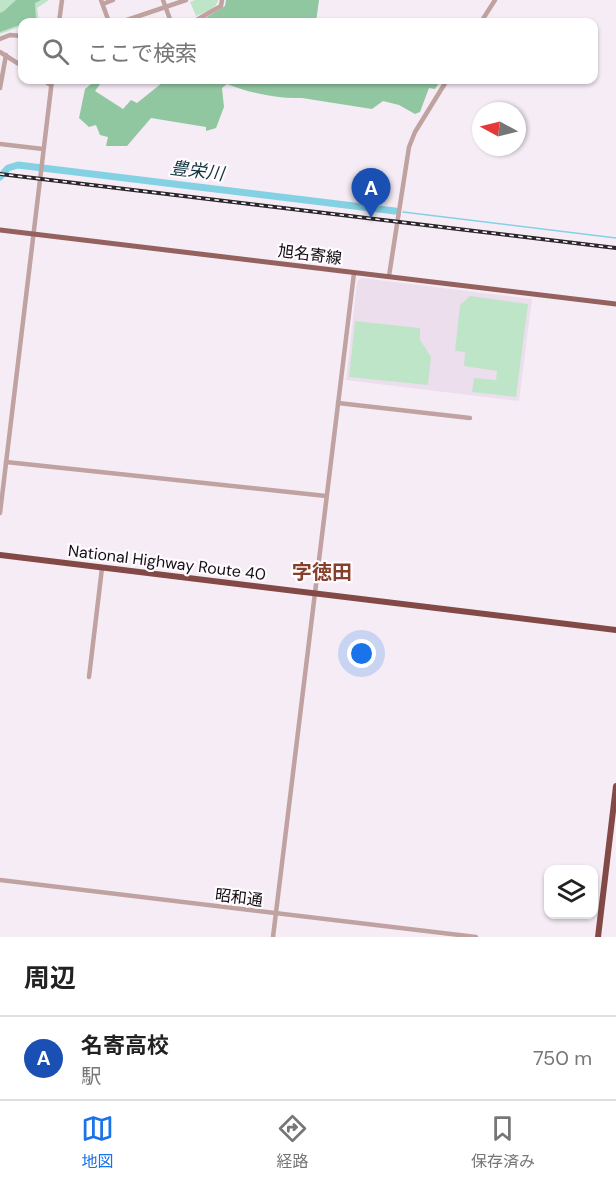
<!DOCTYPE html>
<html lang="ja">
<meta charset="utf-8">
<style>
:root{--surface:#fff;--page:#f6f6f6;--text:#222;--muted:#767676;--line:#e0e0e0;--accent:#1a73e8}
body{margin:0;font-family:"DM Sans","Noto Sans JP",sans-serif;background:var(--page);color:var(--text)}
.controls{position:absolute;right:18px;bottom:18px;display:grid;overflow:hidden;border-radius:12px;box-shadow:0 2px 4px #0004}
.controls button{width:54px;height:54px;display:grid;place-items:center;padding:0;border:0;border-bottom:2px solid var(--line);background:var(--surface);color:var(--text);font:30px sans-serif}
.compass{position:absolute;left:472px;top:102px;width:54px;height:54px;border-radius:50%;background:var(--surface);box-shadow:0 2px 4px #0004;rotate:277deg}
.you{position:absolute;left:362px;top:654px;width:21px;height:21px;margin:-15px;border:4px solid #fff;border-radius:50%;background:#1a73e8;box-shadow:0 0 0 9px #1a73e833}
.badge{display:grid;place-items:center;width:39px;height:39px;border-radius:50%;background:var(--accent);color:#fff;font-size:20px;font-weight:700}
.pin{position:absolute;translate:-50% -50px;filter:drop-shadow(0 2px 3px #0008)}
.pin::after{content:'';position:absolute;top:32px;width:21px;height:18px;background:inherit;clip-path:polygon(0 0,100% 0,50% 100%)}
.list{margin:0;padding:0;list-style:none}
h2{display:flex;justify-content:space-between;align-items:center;height:78px;margin:0;padding:0 24px;font-size:26px}
h2 small{font-size:20px;font-weight:400;color:var(--muted)}
.list li{display:grid;grid-template-columns:39px 1fr auto;gap:18px;align-items:center;box-sizing:border-box;height:84px;padding:0 24px;border-top:2px solid var(--line)}
.list b{display:block;font-size:22px;white-space:nowrap}
.list p{margin:0;font-size:20px;white-space:nowrap;color:var(--muted)}
.list em{font-size:20px;font-style:normal;color:var(--muted)}
.icon{flex:none;width:33px;height:33px;fill:none;stroke:currentColor;stroke-width:2;stroke-linecap:round;stroke-linejoin:round}
.map{position:relative;flex:none;width:616px;height:937px;overflow:hidden}
.search{position:absolute;background:var(--surface);box-shadow:0 2px 4px #0004;left:18px;right:18px;top:18px;height:66px;display:flex;align-items:center;gap:15px;box-sizing:border-box;padding:0 21px;border-radius:12px;color:var(--muted);font-size:22px}
.sheet{height:162px;background:var(--surface)}
nav{display:flex;justify-content:space-around;align-items:center;box-sizing:border-box;height:84px;border-top:2px solid var(--line);background:var(--surface);font-size:16px;color:var(--muted)}
nav a{display:grid;justify-items:center;gap:3px}
nav .on{color:var(--accent)}
.map>svg:first-child{display:block}
.built{fill:#ecdeed}
.green{fill:#bfe5c9}
.forest{fill:#90c7a0}
.lines{fill:none;stroke-linecap:round;stroke-linejoin:round}
.stream{stroke:#84d1e3;stroke-width:1.5}
.river{stroke:#84d1e3;stroke-width:7}
.minor{stroke:#c0a2a0;stroke-width:4.5}
.major{stroke:#94615e;stroke-width:5}
.highway{stroke:#834947;stroke-width:6}
.rail-casing{stroke:#2a262a;stroke-width:4}
.rail{stroke:#fffbff;stroke-width:1.5;stroke-dasharray:4.5;stroke-linecap:butt}
.labels{text-anchor:middle;stroke-width:4.5;stroke-linejoin:round;paint-order:stroke}
.street-label{font-size:16px;fill:#110e11;stroke:#fffbff}
.water-label{font-size:18px;font-style:italic;fill:#0f353d;stroke:#fffbff}
.quarter-label{font-size:20px;font-weight:bold;fill:#85402c;stroke:#fffbff}
</style>
<div class="map">
<svg width="616" height="937" viewBox="0 0 616 937">
<rect width="100%" height="100%" fill="#f5ecf5"/>
<polygon class="built" points="361,278 532,299 519,401 346,380 357,282"/>
<g class="green">
<polygon points="0,0 49,0 37,8 39,20 31,22 22,22 22,26 0,34"/>
<path d="M195,0H218C217,9 204,13 196,16L190,2Z"/>
<polygon points="470,296 528,304 516,397 472,392 474,378 496,380 497,371 464,366 465,352 455,351 460,305"/>
<polygon points="355,321 420,328 420,340 431,357 428,385 349,377"/>
</g>
<g class="forest">
<polygon points="16,0 41,0 35,3 36,19 22,22 22,24 0,32 0,13 4,11"/>
<polygon points="226,0 319,0 316,22 199,22 225,6"/>
<path d="M96,80L101,83L95,91L123,109L131,100L137,103L162,83L161,80H441L435,89L429,88L420,112L415,114L399,105L383,101L372,109L302,98C277,99 250,93 227,84L222,88L224,107L216,128L206,131V127L151,118L127,146H106L108,137L100,135L96,125L89,127L79,118L85,89Z"/>
</g>
<g class="lines">
<polyline class="stream" points="403,212 616,238"/>
<polyline class="river" points="0,177 8,168 18,165 395,211"/>
<g class="minor">
<polyline points="101,0 109,22"/>
<polyline points="163,0 171,22"/>
<polyline points="103,4 113,0"/>
<polyline points="59,22 62,0"/>
<polyline points="121,22 186,0"/>
<polyline points="193,22 221,6 222,0"/>
<polyline points="481,22 495,0"/>
<polyline points="0,39 10,35 22,36"/>
<polyline points="0,52 22,66"/>
<polyline points="43,80 51,85"/>
<polyline points="0,88 6,55"/>
<polyline points="0,144 43,149"/>
<polyline points="389,276 409,147 415,132 447,80"/>
<polyline points="338,403 470,418"/>
<polyline points="6,462 326,496"/>
<polyline points="0,513 52,80"/>
<polyline points="89,677 102,568"/>
<polyline points="0,880 476,937"/>
<polyline points="273,937 354,273"/>
</g>
<polyline class="major" points="0,230 616,304"/>
<g class="highway">
<polyline points="0,555 616,630"/>
<polyline points="598,937 616,786"/>
</g>
<g class="rail-casing">
<polyline id="rail" points="0,174 616,248"/>
</g>
<use href="#rail" class="rail"/>
</g>
<g class="labels">
<g class="street-label">
<text transform="translate(310 254) rotate(7)" y="6">旭名寄線</text>
<text transform="translate(167 562) rotate(7)" y="6">National Highway Route 40</text>
<text transform="translate(239 897) rotate(7)" y="6">昭和通</text>
</g>
<g class="water-label">
<text transform="translate(197 171) rotate(7)" y="6">豊栄川</text>
</g>
<g class="quarter-label">
<text x="322" y="579">字徳田</text>
</g>
</g>
</svg>
<div class="controls">
<button><svg class="icon" aria-label="layers" viewBox="0 0 24 24"><path d="M12 4l9 5-9 5-9-5zM3 14l9 5 9-5"/></svg></button>
</div>
<svg class="compass" viewBox="-18 -18 36 36"><path d="M0-13l5 13h-10z" fill="#e53935"/><path d="M0 13l5-13h-10z" fill="#767676"/></svg>
<div class="you"></div>
<div class="pin badge" style="left:371px;top:218px;background:#1a4fb4">A</div>
<div class="search"><svg class="icon" aria-label="search" viewBox="0 0 24 24"><circle cx="10" cy="10" r="6"/><path d="M15 15l6 6"/></svg>ここで検索</div>
</div>
<section class="sheet">
<h2>周辺<small></small></h2>
<ul class="list">
<li><span class="badge" style="background:#1a4fb4">A</span><div><b>名寄高校</b><p>駅</p></div><em>750 m</em></li>
</ul>
</section>
<nav>
<a class="on"><svg class="icon" aria-label="map" viewBox="0 0 24 24"><path d="M3 6l6-2 6 2 6-2v14l-6 2-6-2-6 2zM9 4v14M15 6v14"/></svg>地図</a>
<a><svg class="icon" aria-label="directions" viewBox="0 0 24 24"><path d="M12 3l9 9-9 9-9-9zM9 14v-3h6M13 9l2 2-2 2"/></svg>経路</a>
<a><svg class="icon" aria-label="saved" viewBox="0 0 24 24"><path d="M7 4h10v16l-5-4-5 4z"/></svg>保存済み</a>
</nav>
